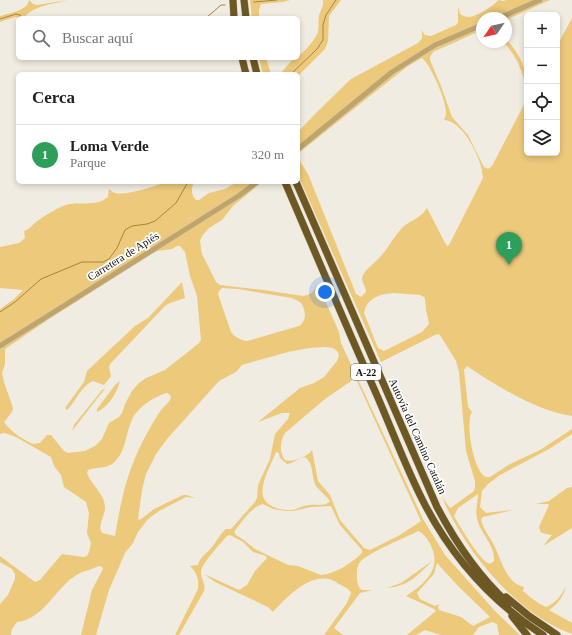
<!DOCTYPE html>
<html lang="es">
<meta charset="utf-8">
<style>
:root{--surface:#fff;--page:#f6f6f6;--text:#202124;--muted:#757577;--line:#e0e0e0;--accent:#6538b0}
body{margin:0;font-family:"Times New Roman",serif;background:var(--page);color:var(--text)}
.controls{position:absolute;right:12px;top:12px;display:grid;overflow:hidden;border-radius:6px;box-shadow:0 2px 6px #0003}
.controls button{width:36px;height:36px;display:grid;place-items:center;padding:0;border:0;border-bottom:1px solid var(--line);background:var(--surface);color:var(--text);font:20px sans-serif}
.compass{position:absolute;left:476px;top:12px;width:36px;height:36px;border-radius:50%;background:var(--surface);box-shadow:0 2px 6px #0003;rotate:236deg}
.you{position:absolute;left:325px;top:292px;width:14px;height:14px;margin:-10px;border:3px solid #fff;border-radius:50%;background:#1a73e8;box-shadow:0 0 0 6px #1a73e833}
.badge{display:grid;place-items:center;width:26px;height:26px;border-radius:50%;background:var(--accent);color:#fff;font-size:13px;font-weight:700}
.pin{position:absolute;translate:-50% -33px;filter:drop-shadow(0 1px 2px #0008)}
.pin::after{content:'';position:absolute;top:21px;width:14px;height:12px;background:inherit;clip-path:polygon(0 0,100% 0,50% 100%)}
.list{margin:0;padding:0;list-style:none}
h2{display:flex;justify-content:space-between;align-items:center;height:52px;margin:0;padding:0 16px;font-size:17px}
h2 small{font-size:13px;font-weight:400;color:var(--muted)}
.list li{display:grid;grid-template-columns:26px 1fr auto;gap:12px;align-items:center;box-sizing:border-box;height:60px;padding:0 16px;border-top:1px solid var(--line)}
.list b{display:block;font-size:15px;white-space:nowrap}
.list p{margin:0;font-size:13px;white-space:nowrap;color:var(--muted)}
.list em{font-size:13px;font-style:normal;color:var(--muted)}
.icon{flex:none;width:22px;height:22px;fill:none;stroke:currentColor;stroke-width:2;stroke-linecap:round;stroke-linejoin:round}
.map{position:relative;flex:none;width:572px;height:635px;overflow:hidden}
.search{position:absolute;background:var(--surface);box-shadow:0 2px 6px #0003;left:16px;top:16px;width:284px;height:44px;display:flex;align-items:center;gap:10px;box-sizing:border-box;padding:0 14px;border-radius:6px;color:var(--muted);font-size:15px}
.panel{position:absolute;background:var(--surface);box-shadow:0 2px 6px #0003;left:16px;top:72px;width:284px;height:112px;border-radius:6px}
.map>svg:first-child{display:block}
.green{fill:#ecc97b;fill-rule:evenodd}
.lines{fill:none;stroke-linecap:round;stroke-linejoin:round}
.stream{stroke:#a5863e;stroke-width:1}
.minor-casing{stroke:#cdc9bf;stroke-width:6}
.highway-casing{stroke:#cdc9bf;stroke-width:8}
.minor{stroke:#c0a468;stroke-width:5}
.highway{stroke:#6d5723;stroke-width:7}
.labels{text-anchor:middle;stroke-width:3.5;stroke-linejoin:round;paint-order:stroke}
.shield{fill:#fff;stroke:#585855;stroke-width:1}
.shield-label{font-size:10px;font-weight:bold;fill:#11100c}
.street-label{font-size:11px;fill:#11100c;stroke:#fff}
</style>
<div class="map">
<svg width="572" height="635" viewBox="0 0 572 635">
<rect width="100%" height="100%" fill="#f1ece1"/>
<g class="green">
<path d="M29,0L33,4L37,5L67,0C54,4 37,5 26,15L25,18L15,17L0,22V16C9,13 28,11 29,0Z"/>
<polygon points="250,0 290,0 283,2 261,4 259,10 259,18 252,18"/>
<path d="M323,0H341L329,16L328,41L325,49L298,76V74H280L294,58H298V56C304,53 317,38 318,31C319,26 318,21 319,15C321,10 324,5 323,0Z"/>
<path d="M498,0L503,1L507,0H550L506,20V18H482V30L433,52L430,57V60L441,86L452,117L468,135L484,167L488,169L492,166L527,99V153H557V46L572,18V416C536,411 497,386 467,366L464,370L468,407L472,412C465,422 473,468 484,476C485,477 488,477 490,477L510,464L540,450L572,429V434L549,449L500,475L488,484L482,491L480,507L486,513L513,510L483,517L481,519C483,530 491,538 495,547C501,560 507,584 524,587L523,591C530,597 537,603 546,607C556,603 561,596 566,586C563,597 559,603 549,610L572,623V634C516,614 464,550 442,497L450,508L452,507L474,491L475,487V481L466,451L459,372L456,361L440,335L437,334L381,362L298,175V132L315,114L351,79L418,43C423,39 423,36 421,30L425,35L431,36L456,25L458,22V6L460,14C463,16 466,17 469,17C476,17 495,5 498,0ZM422,58C431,65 447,102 446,114C446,115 445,118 444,120C463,120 483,161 483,178L449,245L447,246L444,241L427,208C421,218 411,220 403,227C393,237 388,250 378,259C374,264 363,271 362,278C362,283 366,287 366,292L361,297L356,294L308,174C304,167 296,159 300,152L380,88L408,66ZM394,293L420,295L424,297L425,299L426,310L429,324L422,332L384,351L378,348L364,313C367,297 381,294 394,293ZM478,494C478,502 475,510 477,518C480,534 495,544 494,561C492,563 490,564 488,563C479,559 459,525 454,516L458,508Z"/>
<path d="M506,39C520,54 527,68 527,89C521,69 518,57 503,42H506Z"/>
<polygon points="259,58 266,58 271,74 263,74"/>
<path d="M166,182H194C191,188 191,195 196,200H199L209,193L225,189L237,182H262L233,206L222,220L209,228L202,236L200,241L202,254L216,282L220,285L263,290L303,296C310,295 313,293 316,286L320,289L339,332L341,343L423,519L445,555L495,611L520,635H499L497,624L492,622L479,627L473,635H441L425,630L416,635H407L436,611L434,609L406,596C426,583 444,567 429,542C426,537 423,533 418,531C405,538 369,552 360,562C356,567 357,574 357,580C358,584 358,587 362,590H372L360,593L334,628L343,635H324L347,603L351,593C349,588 344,587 339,584C336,582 331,579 328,579C307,575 285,599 273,612L268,607L215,582L204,574L239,590L247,585L255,571L267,558L266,556L253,552L243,542L230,535L227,536C221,543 201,564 201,572C201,580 206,583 204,591L179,635H175L198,589C199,579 197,573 190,566L198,565C200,557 207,553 212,547C217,541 220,534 226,529H231L255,502L257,498L258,485L270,459L275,434L288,419L290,413H282L258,422L300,388L314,383L324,377L337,361L339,356L338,352L333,348L325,347L309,348L288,352L242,365L236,372L219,381L167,439L156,454L146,474L142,490L138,519L140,520L154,509L183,495H187L195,498L186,497L159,511L148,519L138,532L133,543L125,553L109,590L96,635H81L92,590L103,569L101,566C96,566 93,569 89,570C84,571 79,573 75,576C54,590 44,619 17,622L12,629L11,635H0V604L8,595L15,579V574L12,569L0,562V556L35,582L40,580L62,554L83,557L87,556L89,552L91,543L87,533L89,513L86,502L64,487L61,475L54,466L51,457L16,437L5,433L0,434V309L14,299L23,290L0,288V247L19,243L25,238L24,231C30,229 32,225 36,222C44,216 54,210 63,206C78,200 95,208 108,197L109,189C111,191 113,192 115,193C125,196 156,186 166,182ZM177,246H180L185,252L190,276L197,296L201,340L198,344L165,370L146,378L139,383L132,391L125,404L122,413L119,417L109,423L102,439L95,446L85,451L68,453L64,451L51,435H47L40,443L33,444C22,439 11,432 4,422L12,412L13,408L4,382L2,373L5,364V349L49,319L148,256L157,251L172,249ZM222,288L238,289L292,298C295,300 298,300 301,303C306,310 307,321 299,326L247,341C240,340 235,337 231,332L218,294L219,291ZM354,379L357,381L421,521L400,535L370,550L364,548L340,520L330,495L318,481L312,450C309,456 292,463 285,460C279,452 280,441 285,433L325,399ZM167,393L170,395L171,398C169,403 164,406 161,410C157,416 153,422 150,428C128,466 122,495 115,536L102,533C97,525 106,515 105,506C103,491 91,485 87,473L88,470C96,467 104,469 112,464C126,453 125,437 131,422C136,408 153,397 167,393ZM276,452L279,453L280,458L287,464C294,463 298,458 305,457C314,464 311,474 315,484C316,488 326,495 330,501C325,507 317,504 310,505C303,505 298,509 292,510C283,511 265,507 263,496C260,483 271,465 276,452ZM263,504L273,509L286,511H293L311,507L331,506L340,525L362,550V553C352,563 335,574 321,575L298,566L288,565L255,549L244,540L236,535L234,532C241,523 251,507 263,504ZM437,563L458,586L490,617L473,626L461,617L439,610L438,607L440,604L435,606L420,599L417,593L434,574Z"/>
<path d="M182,282L185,298L170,303L165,306L110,364L109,367L111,376L104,385L93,381C81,386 76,401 67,410L65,408L84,382L87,371L135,326L148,318Z"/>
<path d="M120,381C117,393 108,407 97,412V409L115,385Z"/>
<polygon points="105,388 103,391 72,431 74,425 102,390"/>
<polygon points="572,487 572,528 543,546 552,535 542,533 540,531 539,527 549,505 548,504 536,504 549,501 567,488"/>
<path d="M432,561C417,576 409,586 387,588L401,583Z"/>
</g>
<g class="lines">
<g class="stream">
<polyline points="254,2 277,0"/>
<polyline points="206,18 221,5 225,5"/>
<polyline points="0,19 16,14 20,15 22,18"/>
<polyline points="291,74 317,49 323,40 323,25 326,15 336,0"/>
<polyline points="0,312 15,302 41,279 82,262 103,262 109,259 117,248 125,230 132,226 147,224 155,221 176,203 188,182"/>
</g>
<g class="minor-casing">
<g id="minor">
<polyline points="499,18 540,0"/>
<polyline points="298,149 392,72 435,45 482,25"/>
<polyline points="0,346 240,195 257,182"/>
</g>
</g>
<g class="highway-casing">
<g id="highway">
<polyline points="233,0 234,18"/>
<polyline points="244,0 246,18"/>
<polyline points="242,58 246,74"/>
<polyline points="253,58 257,74"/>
<path d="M285,182C315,252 344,321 375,391C391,427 405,466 423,501C451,556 492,602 543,635"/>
<path d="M296,182L437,507C456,543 478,576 509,604"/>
<polyline points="506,597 529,616 557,635"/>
<polyline points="512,616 527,635"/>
</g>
</g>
<use href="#minor" class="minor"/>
<use href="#highway" class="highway"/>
</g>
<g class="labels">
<rect class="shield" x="351" y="364" width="30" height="16" rx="3"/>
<g class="shield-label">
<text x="366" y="376">A-22</text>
</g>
<g class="street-label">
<text transform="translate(123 256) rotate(-32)" y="4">Carretera de Apiés</text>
<text transform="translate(418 436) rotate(66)" y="4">Autovía del Camino Catalán</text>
</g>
</g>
</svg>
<div class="controls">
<button>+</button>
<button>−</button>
<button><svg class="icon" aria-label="locate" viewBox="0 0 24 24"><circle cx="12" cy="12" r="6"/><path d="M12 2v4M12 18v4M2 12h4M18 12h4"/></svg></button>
<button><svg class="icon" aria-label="layers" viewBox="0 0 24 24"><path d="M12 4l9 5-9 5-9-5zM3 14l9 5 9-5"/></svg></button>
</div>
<svg class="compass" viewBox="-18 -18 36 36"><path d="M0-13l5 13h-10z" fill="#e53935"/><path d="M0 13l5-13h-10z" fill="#757577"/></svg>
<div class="you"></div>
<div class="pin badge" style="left:509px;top:265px;background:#2e9e5b">1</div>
<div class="search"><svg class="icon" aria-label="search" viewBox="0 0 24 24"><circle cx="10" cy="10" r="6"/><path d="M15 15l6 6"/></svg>Buscar aquí</div>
<section class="panel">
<h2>Cerca<small></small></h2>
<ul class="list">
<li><span class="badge" style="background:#2e9e5b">1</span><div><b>Loma Verde</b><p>Parque</p></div><em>320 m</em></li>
</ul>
</section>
</div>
